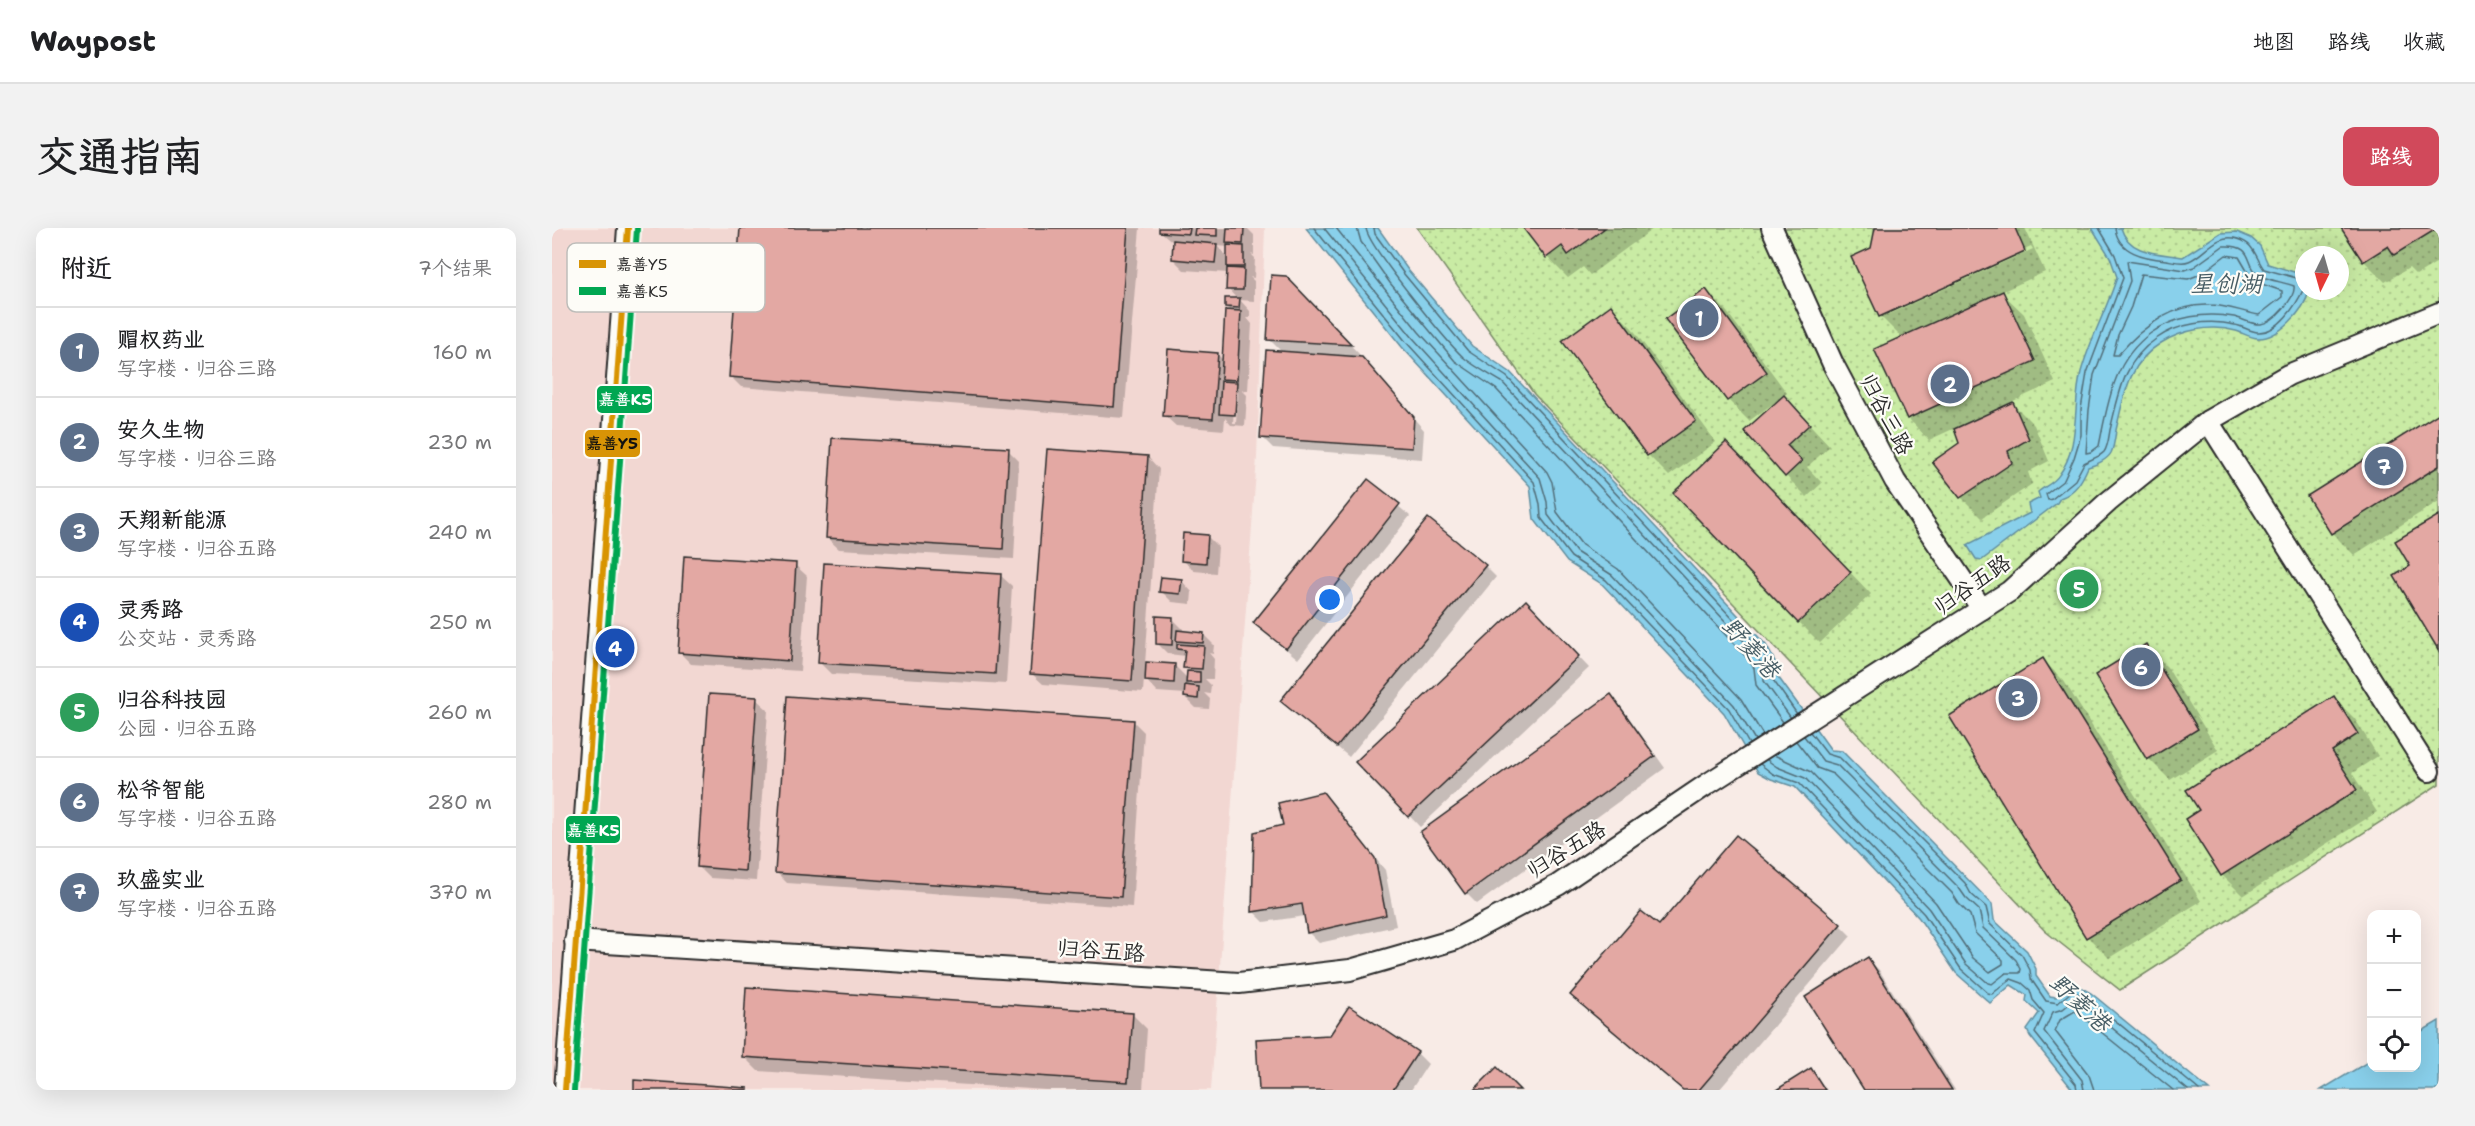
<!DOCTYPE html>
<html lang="zh">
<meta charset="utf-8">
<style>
:root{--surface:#fff;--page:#f2f2f2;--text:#202124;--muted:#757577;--line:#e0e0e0;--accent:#d1495b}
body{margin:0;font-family:"Shantell Sans","LXGW WenKai TC",sans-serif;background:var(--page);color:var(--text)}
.controls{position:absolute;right:18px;bottom:18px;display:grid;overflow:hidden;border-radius:12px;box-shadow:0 6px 24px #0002}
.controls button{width:54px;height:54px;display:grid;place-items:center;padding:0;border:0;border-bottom:2px solid var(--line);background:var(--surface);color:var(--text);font:30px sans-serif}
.compass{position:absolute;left:1743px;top:18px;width:54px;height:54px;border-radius:50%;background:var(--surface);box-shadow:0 6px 24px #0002;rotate:185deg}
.you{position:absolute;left:778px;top:372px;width:21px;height:21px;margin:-15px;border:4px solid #fff;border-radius:50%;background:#1a73e8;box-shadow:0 0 0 9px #1a73e833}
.badge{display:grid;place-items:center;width:39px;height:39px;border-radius:50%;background:var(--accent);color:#fff;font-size:20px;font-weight:700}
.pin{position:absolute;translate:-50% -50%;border:3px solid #fff;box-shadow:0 2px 6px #0006}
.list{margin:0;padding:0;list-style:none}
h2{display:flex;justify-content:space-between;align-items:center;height:78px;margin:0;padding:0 24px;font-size:26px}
h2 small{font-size:20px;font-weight:400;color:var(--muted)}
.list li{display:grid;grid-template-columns:39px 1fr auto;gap:18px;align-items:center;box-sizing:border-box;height:90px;padding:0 24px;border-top:2px solid var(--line)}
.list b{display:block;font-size:22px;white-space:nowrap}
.list p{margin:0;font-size:20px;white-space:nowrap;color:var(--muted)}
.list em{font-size:20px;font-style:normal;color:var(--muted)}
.icon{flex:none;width:33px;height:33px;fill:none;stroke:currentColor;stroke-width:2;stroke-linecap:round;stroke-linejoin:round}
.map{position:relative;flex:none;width:1887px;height:862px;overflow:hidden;border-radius:12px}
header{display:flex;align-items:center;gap:36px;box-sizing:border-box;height:84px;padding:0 30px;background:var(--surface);border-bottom:2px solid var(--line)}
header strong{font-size:28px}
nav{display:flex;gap:33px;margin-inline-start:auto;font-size:21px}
.intro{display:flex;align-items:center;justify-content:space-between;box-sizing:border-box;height:144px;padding:0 36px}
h1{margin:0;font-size:42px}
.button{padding:15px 27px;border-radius:12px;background:var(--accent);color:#fff;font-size:21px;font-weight:700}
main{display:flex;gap:36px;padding:0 36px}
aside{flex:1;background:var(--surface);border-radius:12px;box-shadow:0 6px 24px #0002}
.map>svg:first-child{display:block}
.built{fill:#f2d7d2}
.park{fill:url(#park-dots);stroke:#7a8b68;stroke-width:1.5;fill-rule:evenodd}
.water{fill:#89d0eb;stroke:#638e9e;stroke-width:1.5}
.shadow{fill:#0003;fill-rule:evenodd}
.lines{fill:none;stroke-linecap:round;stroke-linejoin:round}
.shore{stroke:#516d78;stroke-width:1.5}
.building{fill:#e3a8a3;stroke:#2b2b2b;stroke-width:1.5}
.minor-casing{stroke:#2b2b2b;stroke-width:24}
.minor{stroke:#fdfcf7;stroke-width:20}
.bus-1-casing{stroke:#fdfcf7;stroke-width:10}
.bus-2-casing{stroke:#fdfcf7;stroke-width:10}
.bus-1{stroke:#d89406;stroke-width:6}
.bus-2{stroke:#00a651;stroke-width:6}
.labels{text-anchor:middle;stroke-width:4.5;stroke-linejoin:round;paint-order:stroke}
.street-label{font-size:22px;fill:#2b2b2b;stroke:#fdfcf7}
.water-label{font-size:24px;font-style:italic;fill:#475d65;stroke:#fdfcf7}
.key{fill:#fdfcf7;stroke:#bebdba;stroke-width:1.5}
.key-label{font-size:16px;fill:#2b2b2b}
.line-badge{stroke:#fdfcf7;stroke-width:2}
.badge-label{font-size:16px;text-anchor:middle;font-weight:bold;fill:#fff}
.pale-badge-label{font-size:16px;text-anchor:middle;font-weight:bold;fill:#111}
</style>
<header>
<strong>Waypost</strong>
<nav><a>地图</a><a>路线</a><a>收藏</a></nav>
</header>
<div class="intro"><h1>交通指南</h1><a class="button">路线</a></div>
<main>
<aside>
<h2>附近<small>7个结果</small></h2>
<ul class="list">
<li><span class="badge" style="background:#5c6f8a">1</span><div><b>赗权药业</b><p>写字楼 · 归谷三路</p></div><em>160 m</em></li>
<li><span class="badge" style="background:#5c6f8a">2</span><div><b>安久生物</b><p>写字楼 · 归谷三路</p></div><em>230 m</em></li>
<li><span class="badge" style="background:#5c6f8a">3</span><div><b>天翔新能源</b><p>写字楼 · 归谷五路</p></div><em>240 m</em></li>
<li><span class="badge" style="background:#1a4fb4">4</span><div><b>灵秀路</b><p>公交站 · 灵秀路</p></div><em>250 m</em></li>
<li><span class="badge" style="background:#2e9e5b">5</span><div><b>归谷科技园</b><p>公园 · 归谷五路</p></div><em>260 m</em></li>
<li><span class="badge" style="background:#5c6f8a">6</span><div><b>松爷智能</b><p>写字楼 · 归谷五路</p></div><em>280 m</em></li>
<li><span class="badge" style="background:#5c6f8a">7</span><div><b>玖盛实业</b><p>写字楼 · 归谷五路</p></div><em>370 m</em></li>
</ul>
</aside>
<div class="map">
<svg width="1887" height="862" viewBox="0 0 1887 862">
<defs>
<pattern id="park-dots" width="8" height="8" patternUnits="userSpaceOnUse" patternTransform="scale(1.5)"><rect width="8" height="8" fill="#c9eba4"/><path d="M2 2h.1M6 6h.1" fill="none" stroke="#adca8d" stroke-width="1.8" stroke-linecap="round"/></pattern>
</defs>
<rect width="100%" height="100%" fill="#f8ebe6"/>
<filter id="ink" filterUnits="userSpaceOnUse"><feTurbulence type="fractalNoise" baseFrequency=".0167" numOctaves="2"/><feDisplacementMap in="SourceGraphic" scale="12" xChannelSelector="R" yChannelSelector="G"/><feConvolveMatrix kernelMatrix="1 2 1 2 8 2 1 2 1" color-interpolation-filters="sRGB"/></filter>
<g filter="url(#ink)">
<polygon class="built" points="0,0 713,0 705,229 659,862 0,862"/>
<path class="park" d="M865,0H1887V556L1568,762L1493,703L982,166ZM1752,27H1788V63H1752Z"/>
<g class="water">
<polygon points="754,0 826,0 856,42 920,118 958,144 1214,417 1226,439 1224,446 1279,522 1290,523 1440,676 1442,692 1475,723 1484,741 1484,748 1498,768 1504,769 1519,754 1539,765 1657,862 1521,862 1478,808 1475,802 1487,785 1474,773 1475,767 1459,757 1438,775 1404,745 1367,690 1243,559 1219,551 1206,544 1172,485 1050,356 1015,334 982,291 978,258 850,119"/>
<path d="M1540,0H1569C1577,27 1608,25 1631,29L1668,5L1685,4L1699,10L1708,18L1716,36L1752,47V63H1757C1753,82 1726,111 1706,110C1698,110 1691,105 1684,103C1659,96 1630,102 1609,115C1576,135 1572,169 1564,202C1563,209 1562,219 1559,225C1555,232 1544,237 1536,239C1530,253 1523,265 1508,270L1505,275L1430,332L1424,331L1415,317L1478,285L1476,276L1488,270L1486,264C1492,259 1503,254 1507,247C1529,217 1520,178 1529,144C1538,111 1555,81 1565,49L1558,29Z"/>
<polygon points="1887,793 1887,862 1769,862 1819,832 1820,840 1864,840 1865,806"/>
</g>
<g class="shadow">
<polygon points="190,0 588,0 572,190 189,159 178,148"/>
<path d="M609,0H695L702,7V27L699,26L703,30L702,50L698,49L702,53V73L688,72L698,83V90H695L700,96L696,162H690L695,167L693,198L679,197L673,190L672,202L624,198L612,187L665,126L672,133L679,84L674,79L686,72L676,61V45L632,42L621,31L622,15L609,4ZM665,18L677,19L676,29ZM683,164H686L684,195H681Z"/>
<polygon points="973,0 1102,0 1038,47 1031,39 1016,50 995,29"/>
<path d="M1327,0H1473L1493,44L1449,64L1472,86L1503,154L1459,174L1482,197L1497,233L1476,244L1480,256L1430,290L1409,269V216L1403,200L1377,212L1356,190L1350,110L1328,88L1321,21ZM1479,18L1481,21L1335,87V83Z"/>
<polygon points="1791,0 1887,0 1887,33 1864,47 1857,40 1833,54 1812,33"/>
<polygon points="745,61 808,127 806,127 872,202 870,231 721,220 710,209 731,125 717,111"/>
<polygon points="1154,63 1175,84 1235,165 1231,168 1278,218 1255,239 1270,255 1255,269 1234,248 1224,176 1223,174 1197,193 1176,172 1115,91"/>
<polygon points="1059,79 1080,100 1164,214 1117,248 1096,227 1012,113"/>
<polygon points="1887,187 1887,273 1802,327 1780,305 1757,269"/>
<polygon points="456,222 467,233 462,331 287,321 275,310"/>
<path d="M596,229L607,241L593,436L623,438L636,451L639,445L633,439L634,428L616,426L605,415L620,390L631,401V404L651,406L662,417L661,426L657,425L662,431L661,451H653L659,457L658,466L652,465L658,471L657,481L644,480L633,469L634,466L605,464L592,450L591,464L491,456L479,445ZM634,452L641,459H633Z"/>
<polygon points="1195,237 1319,366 1268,415 1247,394"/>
<polygon points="816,253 858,288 746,431 703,395"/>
<polygon points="655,308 666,319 664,345 642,343 631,332"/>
<polygon points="243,337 255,348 248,443 139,436 128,425"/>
<polygon points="933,338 944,349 797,529 730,473"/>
<polygon points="448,347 460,358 454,456 279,446 268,435"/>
<polygon points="629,352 640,364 639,376 620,374 609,363"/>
<polygon points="985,385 1037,440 868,599 806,534"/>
<polygon points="1593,418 1615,439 1666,522 1618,552 1597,531"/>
<polygon points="1491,432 1512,453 1649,673 1557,730 1536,709 1399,489"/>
<polygon points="1058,468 1070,480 1113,540 925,676 914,665"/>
<polygon points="1782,470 1803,491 1826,528 1800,545 1825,584 1691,668 1670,647 1649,582"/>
<polygon points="204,471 216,482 204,653 158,650 147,639"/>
<polygon points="581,493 592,504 580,679 235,655 224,644"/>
<polygon points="771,566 833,642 844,698 767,715 756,704 753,688 712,694 701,683 732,598"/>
<polygon points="1288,697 1299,708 1167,862 1131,862 1031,777 1107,699"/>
<polygon points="1316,731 1327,742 1403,862 1314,862"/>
<polygon points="798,780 865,825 876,836 859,862 708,862 779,809"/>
<polygon points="580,786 595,801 591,862 493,862 206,843 191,828"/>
<polygon points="1259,842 1275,862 1227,862"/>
</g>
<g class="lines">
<g class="shore">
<polyline points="762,0 855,115 982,254 988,276 989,290 1019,329 1054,352 1177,481 1197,516"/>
<polyline points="772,0 861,110 988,250 995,274 996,287 1024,324 1060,347 1182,477 1203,512"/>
<polyline points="784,0 867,104 995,244 1000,254 1005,284 1030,317 1066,341 1189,471 1211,507"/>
<polyline points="805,0 809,14 838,55 903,133 944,161 1196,431 1202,440 1204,457 1231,494"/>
<path d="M814,0C815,17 895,114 911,129C923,139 937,146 950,154L1203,425L1211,439L1212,453L1239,490"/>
<polyline points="822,0 823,6 852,46 916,123 955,149 1209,421 1219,439 1219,449 1245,486"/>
<path d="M1547,0L1563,27L1571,50L1535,145L1529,181V207L1522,230L1512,252L1494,266L1496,272L1500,271L1523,252L1532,235C1539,231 1546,230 1552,224C1556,219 1557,208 1558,202C1567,167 1571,133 1604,111C1626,95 1657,91 1683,97C1690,98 1697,103 1705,104C1726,106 1745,76 1752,60"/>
<path d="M1563,0C1566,25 1593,30 1614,32C1621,33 1630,36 1637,33C1654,26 1664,4 1686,11C1703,16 1703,29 1712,41L1752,52"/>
<path d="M1671,18C1705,16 1691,38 1709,48C1719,53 1732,54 1742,58C1744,70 1721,95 1709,96C1700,97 1691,91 1682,89C1654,84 1623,88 1599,105C1561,132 1556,175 1547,218L1539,224L1534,225L1537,182L1542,147L1578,53L1575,33L1633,42L1642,39Z"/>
<path d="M1674,27L1687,29L1701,53L1730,63V69L1707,87C1690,84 1675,77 1657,77C1619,76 1589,100 1566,127H1561L1566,107L1579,79L1589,46L1636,51L1649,46Z"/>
<polyline points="1258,504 1275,526 1288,530 1413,655 1419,666 1434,679 1438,696 1470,727 1478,742 1479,751 1494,773 1506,775 1520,763 1536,770 1647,862"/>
<polyline points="1222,527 1259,544 1384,675 1421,730 1438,744 1451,736 1451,732 1423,705 1418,687 1407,676 1400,665 1281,546 1265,540 1244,513"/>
<polyline points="1215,532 1225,539 1253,550 1377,681 1414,736 1436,755 1440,756 1454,745 1468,745 1469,741 1464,732 1431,700 1427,682 1414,670 1407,660 1285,537 1271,533 1252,508"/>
<polyline points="1208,536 1221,546 1247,555 1372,686 1409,741 1436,765 1440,766 1459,751 1470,755 1478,762 1481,772 1492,785 1483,805 1524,856 1525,862"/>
<polyline points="1532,862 1530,852 1492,803 1501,784 1511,781 1522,772 1532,777 1636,862"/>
<polyline points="1542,862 1537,847 1503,803 1508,792 1523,783 1621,862"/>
</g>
</g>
<g class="building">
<polygon points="188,0 576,0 562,179 177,149"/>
<polygon points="607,0 638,0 637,6 607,4"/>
<polygon points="643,0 665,0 665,8 642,7"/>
<polygon points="675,0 692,0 691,16 674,15"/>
<polygon points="971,0 1053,0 1016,27 1010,18 994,30"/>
<polygon points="1323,0 1463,0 1473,23 1327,89 1299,29 1319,20"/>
<polygon points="1789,0 1886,0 1842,27 1836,18 1811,34"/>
<polygon points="621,12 665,16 663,35 620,31"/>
<polygon points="675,17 692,18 692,39 675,39"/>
<polygon points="675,40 692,41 691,62 674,62"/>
<polygon points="719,47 734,48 800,117 715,112"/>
<polygon points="1154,61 1215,144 1175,173 1113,91"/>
<polygon points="1451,63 1483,133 1355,191 1322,121"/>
<polygon points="673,70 688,70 687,80 673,79"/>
<polygon points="1059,77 1144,193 1095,228 1010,113"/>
<polygon points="673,82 689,83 685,152 669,151"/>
<polygon points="616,121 666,125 661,191 611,188"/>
<polygon points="714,122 810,129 862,189 860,220 708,210"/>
<polygon points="669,153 685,154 683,187 667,186"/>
<polygon points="1232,167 1258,196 1235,217 1250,233 1233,249 1192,203"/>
<polygon points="1461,174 1477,211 1456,223 1460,235 1408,270 1380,234 1407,215 1402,201"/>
<polygon points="1887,185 1887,238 1779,306 1755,268"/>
<polygon points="280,210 457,220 451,321 274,310"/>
<polygon points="1174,214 1299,344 1246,395 1121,265"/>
<polygon points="495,221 596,228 580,453 478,446"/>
<polygon points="816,251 848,276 734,421 701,395"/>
<polygon points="1887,287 1887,423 1842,348 1858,338 1843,313"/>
<polygon points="876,290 934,337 785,519 728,473"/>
<polygon points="631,305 656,307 654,335 629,333"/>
<polygon points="132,328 244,335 238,433 126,425"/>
<polygon points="272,335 449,346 443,446 266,435"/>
<polygon points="609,349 630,351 628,366 607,364"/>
<polygon points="974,372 1027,428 856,589 803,534"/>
<polygon points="604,388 621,389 620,417 604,416"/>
<polygon points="625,402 652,405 651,415 624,413"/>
<polygon points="625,416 652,418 650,441 631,440 633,422 625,421"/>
<polygon points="1594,416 1646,501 1595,532 1543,447"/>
<polygon points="1491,430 1629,652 1534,710 1397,488"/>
<polygon points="594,434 623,436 622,455 593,453"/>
<polygon points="635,443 648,444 648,455 634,455"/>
<polygon points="633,457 647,459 646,471 632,469"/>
<polygon points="157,466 205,469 193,643 145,639"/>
<polygon points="1059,466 1103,528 913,666 868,604"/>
<polygon points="235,468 582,492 569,669 223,645"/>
<polygon points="1782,468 1806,506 1780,523 1805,562 1669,648 1633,591 1647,582 1634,562"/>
<polygon points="771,564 823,630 834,687 755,705 750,676 700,684 702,604 731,597 726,575"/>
<polygon points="1184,607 1289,696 1147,862 1131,862 1018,767 1089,683 1107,697"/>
<polygon points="1316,729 1400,862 1312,862 1253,769"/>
<polygon points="194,759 581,785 576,854 190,829"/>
<polygon points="797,778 866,824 841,862 707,862 704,811 778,807"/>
<polygon points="945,839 968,862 922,862"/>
<polygon points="1259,840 1273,862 1224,862"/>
<polygon points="82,852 196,860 196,862 82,862"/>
</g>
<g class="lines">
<g class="minor-casing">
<g id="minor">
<polyline points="1220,0 1281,136 1343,253 1430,381"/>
<polyline points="1656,193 1877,543"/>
<polyline points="23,713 687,755 798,742 902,712 1006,657 1154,557 1458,363 1556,274 1656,193 1736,147 1887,85"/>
<polyline points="13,862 76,0"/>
</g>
</g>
<use href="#minor" class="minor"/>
<g class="bus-1-casing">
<polyline id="bus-1" points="13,862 76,0"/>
</g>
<g class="bus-2-casing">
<polyline id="bus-2" points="22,862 85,1"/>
</g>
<use href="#bus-1" class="bus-1"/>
<use href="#bus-2" class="bus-2"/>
</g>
</g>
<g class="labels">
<g class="street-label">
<text transform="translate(1335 186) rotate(62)" y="8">归谷三路</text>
<text transform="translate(1420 356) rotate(-35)" y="8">归谷五路</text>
<text transform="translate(1014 621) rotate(-32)" y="8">归谷五路</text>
<text transform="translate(549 722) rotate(4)" y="8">归谷五路</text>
</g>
<g class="water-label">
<text x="1674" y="64">星创湖</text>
<text transform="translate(1199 420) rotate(48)" y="8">野菱港</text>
<text transform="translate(1528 775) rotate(43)" y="8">野菱港</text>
</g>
</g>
<rect x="15" y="15" width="198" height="69" rx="9" class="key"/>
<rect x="27" y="32" width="27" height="8" fill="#d89406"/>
<rect x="27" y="59" width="27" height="8" fill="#00a651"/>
<g class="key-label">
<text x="64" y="42">嘉善Y5</text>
<text x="64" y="69">嘉善K5</text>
</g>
<g class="line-badge">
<rect x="44" y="157" width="57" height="29" rx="6" fill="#00a651"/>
<rect x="32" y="201" width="57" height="29" rx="6" fill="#d89406"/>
<rect x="13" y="587" width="56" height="29" rx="6" fill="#00a651"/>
</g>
<g class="badge-label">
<text x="73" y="177">嘉善K5</text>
<text x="41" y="608">嘉善K5</text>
</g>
<g class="pale-badge-label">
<text x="60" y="221">嘉善Y5</text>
</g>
</svg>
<div class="controls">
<button>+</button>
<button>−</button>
<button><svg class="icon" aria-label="locate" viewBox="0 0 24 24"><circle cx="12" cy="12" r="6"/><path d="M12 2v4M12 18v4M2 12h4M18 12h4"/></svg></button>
</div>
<svg class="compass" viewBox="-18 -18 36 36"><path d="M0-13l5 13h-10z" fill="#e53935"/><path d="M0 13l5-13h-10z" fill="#757577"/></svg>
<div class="you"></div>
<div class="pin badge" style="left:1147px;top:90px;background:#5c6f8a">1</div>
<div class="pin badge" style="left:1398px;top:156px;background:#5c6f8a">2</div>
<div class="pin badge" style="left:1466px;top:470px;background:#5c6f8a">3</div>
<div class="pin badge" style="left:63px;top:420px;background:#1a4fb4">4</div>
<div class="pin badge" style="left:1527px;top:361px;background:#2e9e5b">5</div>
<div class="pin badge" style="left:1589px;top:439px;background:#5c6f8a">6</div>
<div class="pin badge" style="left:1832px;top:238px;background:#5c6f8a">7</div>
</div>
</main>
